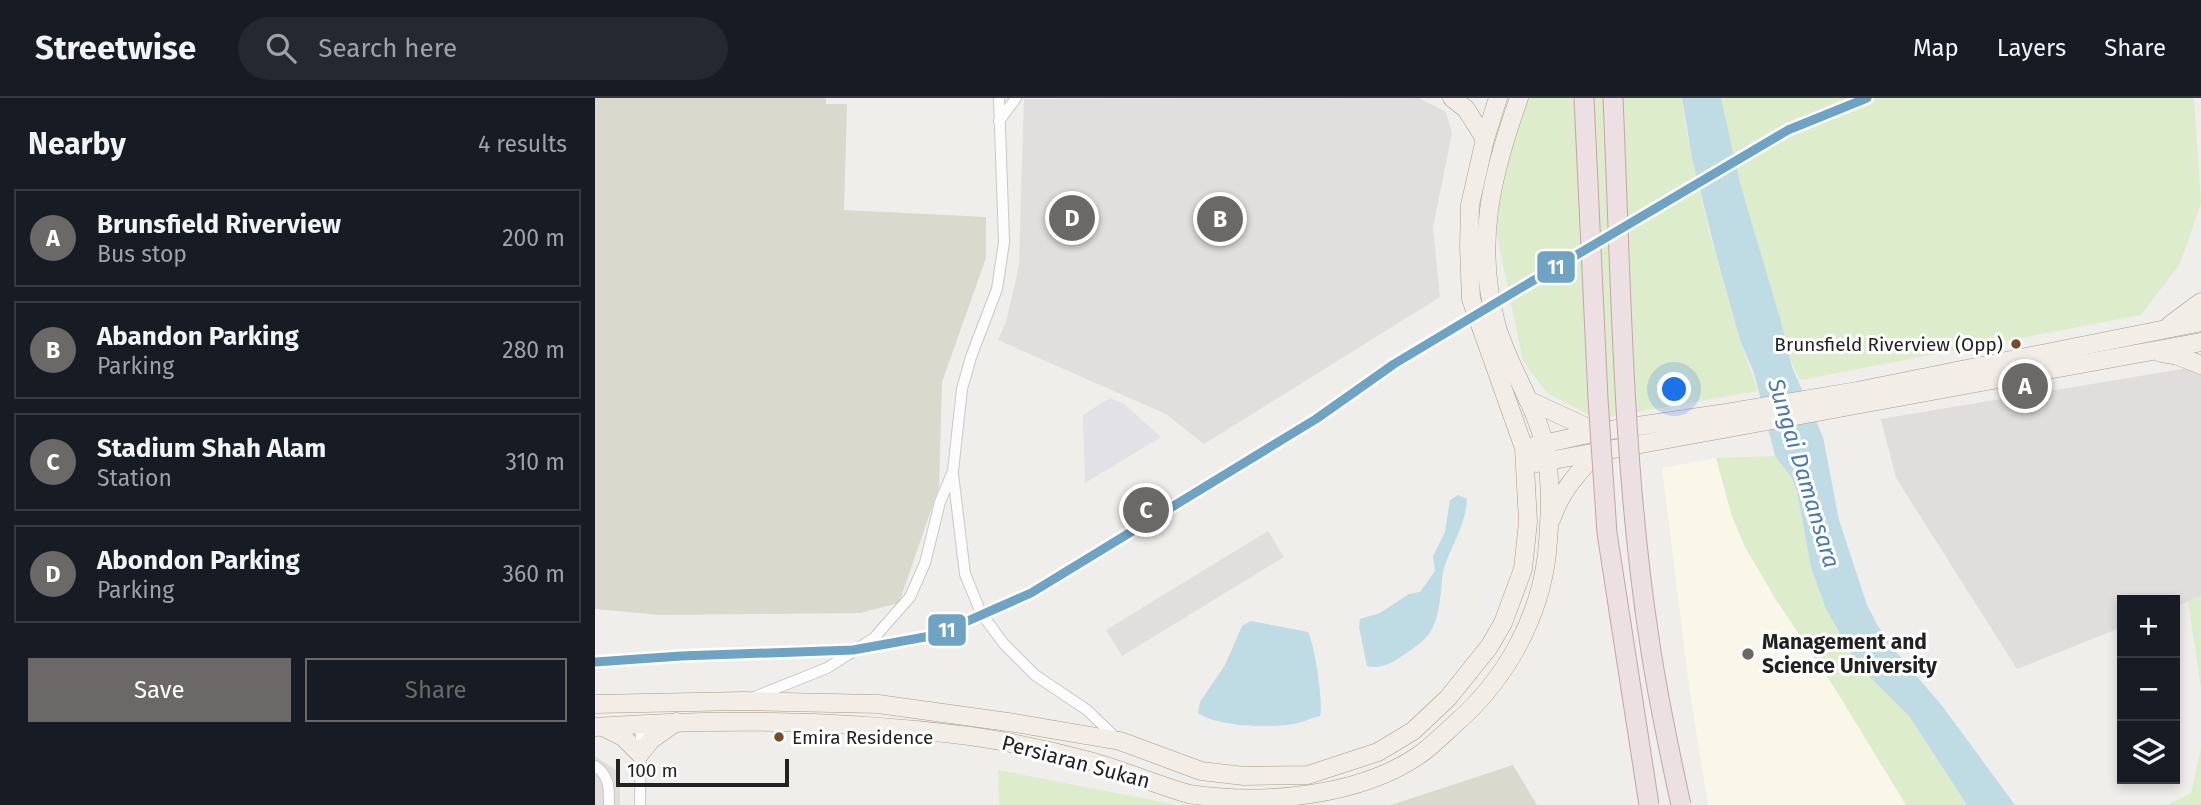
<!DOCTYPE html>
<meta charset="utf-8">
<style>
:root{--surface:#171b24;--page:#242831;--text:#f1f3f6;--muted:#9ea1a6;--line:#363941;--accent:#6a6968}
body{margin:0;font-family:"Fira Sans",sans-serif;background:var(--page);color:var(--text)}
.controls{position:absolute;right:21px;bottom:21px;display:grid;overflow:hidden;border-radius:0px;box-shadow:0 4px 10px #0003}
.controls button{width:63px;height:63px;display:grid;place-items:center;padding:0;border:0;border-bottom:2px solid var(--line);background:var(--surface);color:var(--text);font:35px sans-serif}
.scale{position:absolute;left:21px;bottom:18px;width:173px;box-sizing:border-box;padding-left:7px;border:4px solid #222;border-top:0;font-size:19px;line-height:24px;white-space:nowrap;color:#222;-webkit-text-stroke:5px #fff;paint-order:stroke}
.you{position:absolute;left:1080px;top:292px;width:24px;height:24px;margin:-18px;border:5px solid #fff;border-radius:50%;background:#1a73e8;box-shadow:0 0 0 10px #1a73e833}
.badge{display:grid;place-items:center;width:46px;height:46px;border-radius:50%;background:var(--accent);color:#fff;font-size:23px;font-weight:700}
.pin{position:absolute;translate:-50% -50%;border:4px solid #fff;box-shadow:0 2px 7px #0006}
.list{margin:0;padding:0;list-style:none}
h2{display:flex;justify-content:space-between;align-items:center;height:91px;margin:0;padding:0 28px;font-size:30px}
h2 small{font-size:23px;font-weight:400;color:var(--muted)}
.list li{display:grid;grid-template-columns:46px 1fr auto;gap:21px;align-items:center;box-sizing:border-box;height:98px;margin:0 14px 14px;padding:0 14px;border:2px solid var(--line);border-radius:0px}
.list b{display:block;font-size:26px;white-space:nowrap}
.list p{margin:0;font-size:23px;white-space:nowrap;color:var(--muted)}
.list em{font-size:23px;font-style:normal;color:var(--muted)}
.actions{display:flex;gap:14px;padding:21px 28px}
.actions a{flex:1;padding:16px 0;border:2px solid var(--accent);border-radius:0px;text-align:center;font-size:24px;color:var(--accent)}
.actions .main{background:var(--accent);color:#fff}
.icon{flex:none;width:38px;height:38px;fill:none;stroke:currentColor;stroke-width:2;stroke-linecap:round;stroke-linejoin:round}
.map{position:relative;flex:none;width:1606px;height:707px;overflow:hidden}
header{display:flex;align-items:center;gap:42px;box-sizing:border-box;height:98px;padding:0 35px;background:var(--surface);border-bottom:2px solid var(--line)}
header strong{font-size:33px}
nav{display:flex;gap:38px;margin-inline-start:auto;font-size:24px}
.search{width:490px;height:63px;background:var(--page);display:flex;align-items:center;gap:18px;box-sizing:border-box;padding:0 24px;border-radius:38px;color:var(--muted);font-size:26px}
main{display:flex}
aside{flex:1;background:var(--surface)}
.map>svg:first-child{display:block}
.residential{fill:#dfdedc}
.education{fill:#f8f7e8}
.construction{fill:#d9d9cd}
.grass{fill:#ddeccb}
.parking{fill:#e0dfde}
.plaza{fill:#e2e1e5}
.water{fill:#bfdbe3}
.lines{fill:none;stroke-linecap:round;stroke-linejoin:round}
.street-casing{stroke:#c9c8c7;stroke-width:12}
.primary-casing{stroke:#a79c86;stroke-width:19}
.street{stroke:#fdfcfc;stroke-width:10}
.primary{stroke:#f3ede7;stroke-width:18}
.highway-bridge-casing{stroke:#c5a2ac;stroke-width:21;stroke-linecap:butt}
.highway-bridge{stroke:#ece0e2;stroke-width:19}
.rail-1-casing{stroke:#fff;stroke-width:14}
.rail-1{stroke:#6ea3c4;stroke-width:9}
.bus-dot{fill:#7a4b2a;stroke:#fff;stroke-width:2.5}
.poi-dot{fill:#6a6968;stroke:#fff;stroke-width:2.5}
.labels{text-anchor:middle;stroke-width:6;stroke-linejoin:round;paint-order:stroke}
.bus-label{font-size:19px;fill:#222;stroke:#fff;text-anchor:end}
.poi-label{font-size:21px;font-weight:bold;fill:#222;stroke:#fff;text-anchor:start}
.street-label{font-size:21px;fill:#222;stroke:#fff}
.water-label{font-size:23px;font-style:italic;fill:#4a7aab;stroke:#fff}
.line-badge{stroke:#fff;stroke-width:2.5}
.badge-label{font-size:19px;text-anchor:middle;font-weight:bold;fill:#fff}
</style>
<header>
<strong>Streetwise</strong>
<div class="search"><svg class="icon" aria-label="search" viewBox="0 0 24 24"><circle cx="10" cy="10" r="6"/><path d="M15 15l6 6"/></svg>Search here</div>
<nav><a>Map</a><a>Layers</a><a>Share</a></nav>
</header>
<main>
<aside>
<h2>Nearby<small>4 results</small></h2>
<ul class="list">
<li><span class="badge">A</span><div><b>Brunsfield Riverview</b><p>Bus stop</p></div><em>200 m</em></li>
<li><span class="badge">B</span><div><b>Abandon Parking</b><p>Parking</p></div><em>280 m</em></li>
<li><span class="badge">C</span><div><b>Stadium Shah Alam</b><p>Station</p></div><em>310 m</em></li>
<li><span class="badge">D</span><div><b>Abondon Parking</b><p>Parking</p></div><em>360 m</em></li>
</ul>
<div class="actions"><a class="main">Save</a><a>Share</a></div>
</aside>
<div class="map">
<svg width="1606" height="707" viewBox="0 0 1606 707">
<rect width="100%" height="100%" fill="#f0eeeb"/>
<g class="residential">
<polygon points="1593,270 1606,277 1606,498 1580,509 1580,502 1527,502 1527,529 1422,571 1301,380 1286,321"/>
<polygon points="0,658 25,675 25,707 0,707"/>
</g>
<polygon class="education" points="1121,360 1137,418 1149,447 1180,500 1241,592 1311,707 1113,707 1094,588 1067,370"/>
<g class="construction">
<polygon points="0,0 231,0 231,6 252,6 249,112 391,119 391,160 347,284 344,389 304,505 265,515 65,517 0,511"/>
<polygon points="918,667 942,707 796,707"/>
</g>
<g class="grass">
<polygon points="930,0 1087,0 1091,32 1114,133 1145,242 1163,293 1002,321 952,295 928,263 897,113"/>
<path d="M1126,0H1599L1606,105L1585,166L1546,217L1205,282C1194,263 1189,242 1185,220L1145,85Z"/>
<polygon points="1180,358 1197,380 1202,394 1216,469 1231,511 1263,567 1314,618 1372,707 1311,707 1241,592 1180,500 1149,447 1137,418 1121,360"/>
<polygon points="1606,498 1606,590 1593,504"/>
<polygon points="1606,650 1606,707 1571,707 1596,696"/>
<polygon points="403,672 583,707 404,707"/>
</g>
<g class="parking">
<polygon points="824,0 851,14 857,35 838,129 845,199 609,346 571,316 403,242 411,224 424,167 429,1"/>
<polygon points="673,433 689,459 527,558 511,532"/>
</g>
<polygon class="plaza" points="515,300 529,306 566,339 490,385 488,317"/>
<g class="water">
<polygon points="1087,0 1126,0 1145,85 1185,220 1197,269 1228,339 1244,422 1272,507 1283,528 1296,548 1348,609 1420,707 1372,707 1314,618 1263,567 1231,511 1216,469 1202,394 1197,380 1180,358 1159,275 1145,242 1121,156 1097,60"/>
<path d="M863,397L872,401C871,425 858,445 850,467C847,475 847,485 846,494C841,531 839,537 807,558C796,566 785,571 772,568L764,529L765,521L785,515L814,496L825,494L840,473L838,458L850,434L855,402Z"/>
<path d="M656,523L713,534C719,544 729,607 725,618C717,620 708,624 699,626C675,630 622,629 603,615L605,604L630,567L647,528Z"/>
</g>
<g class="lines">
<g class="street-casing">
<g id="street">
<polyline points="404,23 421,0"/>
<polyline points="358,376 370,476 386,515 409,546 440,577 492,612 522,641"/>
<polyline points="157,600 232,570 279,540 315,499 330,465 345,404 358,373 367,291 376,259 402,191 409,144 404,0"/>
<path d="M0,668C15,678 14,691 14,707"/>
<polyline points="45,707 46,626"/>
</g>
</g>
<g class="primary-casing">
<g id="primary">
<polyline points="857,0 871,11 890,41"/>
<polyline points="1575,227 1606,204"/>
<polyline points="1566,255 1583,258 1606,267"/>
<polyline points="933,302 1002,334"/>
<polyline points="939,348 1002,334 1131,315 1262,293 1606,224"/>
<polyline points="942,365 1606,244"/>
<path d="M957,420C965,394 983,375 1001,355"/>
<polyline points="0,606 148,603 283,606 420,625 525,643 606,673 649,678 713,677 783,654 818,633 853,600 894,549 908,525 928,471 933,424 929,350 876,201 874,148 875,107 890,41 903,0"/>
<path d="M0,629C125,620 251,622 375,638C416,644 458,653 498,664C530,673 562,687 594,696C667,707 766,699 827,655C839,646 851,634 862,624C911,581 945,519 952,455C955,423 957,377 949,345C939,305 914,269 902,229C879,147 896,78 924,0"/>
<polyline points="8,629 28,639 45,656 56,642 81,624"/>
</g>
</g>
<use href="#street" class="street"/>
<use href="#primary" class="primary"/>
<g class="highway-bridge-casing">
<g id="highway-bridge">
<polyline points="989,0 1003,301 1012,435 1054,707"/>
<path d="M1018,0C1026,180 1027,362 1054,540C1062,596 1074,652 1086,707"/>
</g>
</g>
<use href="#highway-bridge" class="highway-bridge"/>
<g class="rail-1-casing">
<polyline id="rail-1" points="0,564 86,558 258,552 341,537 436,495 721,321 799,266 924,191 1193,32 1272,0"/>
</g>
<use href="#rail-1" class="rail-1"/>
</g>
<g class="bus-dot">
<circle cx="1421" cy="246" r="6"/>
<circle cx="184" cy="639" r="6"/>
</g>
<circle class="poi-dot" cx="1153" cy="556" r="7"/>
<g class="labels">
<g class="bus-label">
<text x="1408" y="253">Brunsfield Riverview (Opp)</text>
<text x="197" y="646" text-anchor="start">Emira Residence</text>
</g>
<g class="poi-label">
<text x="1167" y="551">Management and<tspan x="1167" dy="24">Science University</tspan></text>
</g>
<g class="street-label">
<text transform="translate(481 664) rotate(15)" y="7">Persiaran Sukan</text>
</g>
<g class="water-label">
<text transform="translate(1209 375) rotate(73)" y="8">Sungai Damansara</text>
</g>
</g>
<g class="line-badge">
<rect x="941" y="152" width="40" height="34" rx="7" fill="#6ea3c4"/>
<rect x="332" y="515" width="40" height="34" rx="7" fill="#6ea3c4"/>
</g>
<g class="badge-label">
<text x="961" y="176">11</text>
<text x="352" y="539">11</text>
</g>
</svg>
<div class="controls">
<button>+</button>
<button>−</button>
<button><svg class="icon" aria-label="layers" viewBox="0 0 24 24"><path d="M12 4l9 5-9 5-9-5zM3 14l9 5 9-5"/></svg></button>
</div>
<div class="scale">100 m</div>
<div class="you"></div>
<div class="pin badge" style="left:1430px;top:288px">A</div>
<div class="pin badge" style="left:625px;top:121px">B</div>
<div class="pin badge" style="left:551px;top:412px">C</div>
<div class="pin badge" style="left:477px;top:120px">D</div>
</div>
</main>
